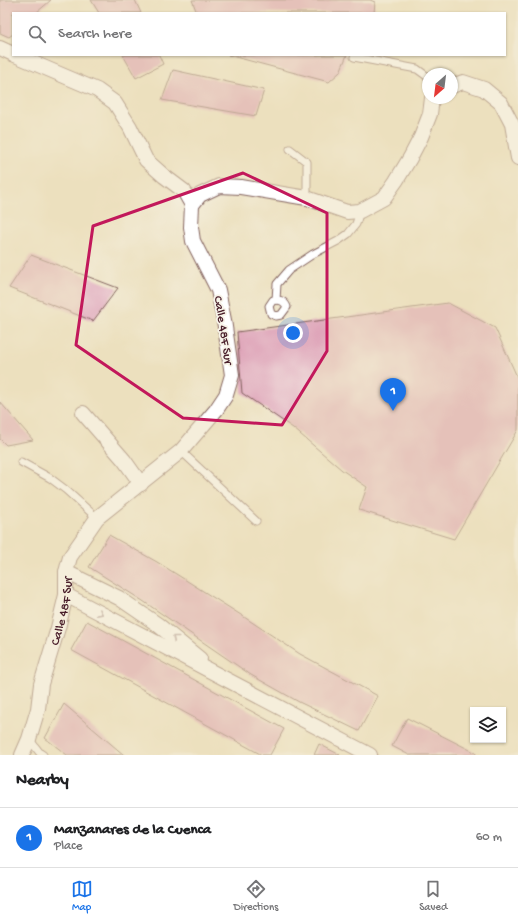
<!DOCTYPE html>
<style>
:root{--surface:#fff;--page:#f6f6f6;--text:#202124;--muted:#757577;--line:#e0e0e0;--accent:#1a73e8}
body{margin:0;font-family:"Gochi Hand",sans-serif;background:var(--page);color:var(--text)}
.controls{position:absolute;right:12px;bottom:12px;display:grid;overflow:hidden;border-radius:0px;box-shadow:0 1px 3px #0004}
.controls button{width:36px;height:36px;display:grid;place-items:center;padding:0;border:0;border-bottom:1px solid var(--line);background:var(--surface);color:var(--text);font:20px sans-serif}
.compass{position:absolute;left:422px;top:68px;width:36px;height:36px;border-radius:50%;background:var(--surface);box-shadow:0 1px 3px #0004;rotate:208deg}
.you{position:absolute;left:293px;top:333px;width:14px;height:14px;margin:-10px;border:3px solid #fff;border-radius:50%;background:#1a73e8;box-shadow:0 0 0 6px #1a73e833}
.badge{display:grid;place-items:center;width:26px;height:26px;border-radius:50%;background:var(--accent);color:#fff;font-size:13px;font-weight:700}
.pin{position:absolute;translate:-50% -33px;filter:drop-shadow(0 1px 2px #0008)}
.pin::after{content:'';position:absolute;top:21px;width:14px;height:12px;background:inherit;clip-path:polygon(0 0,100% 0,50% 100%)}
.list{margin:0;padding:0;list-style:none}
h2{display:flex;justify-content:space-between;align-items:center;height:52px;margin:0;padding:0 16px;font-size:17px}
h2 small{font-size:13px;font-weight:400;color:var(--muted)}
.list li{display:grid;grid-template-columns:26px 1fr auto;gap:12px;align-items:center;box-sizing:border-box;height:60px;padding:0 16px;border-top:1px solid var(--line)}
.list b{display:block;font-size:15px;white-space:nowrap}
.list p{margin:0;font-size:13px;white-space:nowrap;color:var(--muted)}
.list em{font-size:13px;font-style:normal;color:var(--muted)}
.icon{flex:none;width:22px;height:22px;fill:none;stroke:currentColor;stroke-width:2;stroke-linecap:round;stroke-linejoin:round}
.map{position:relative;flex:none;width:518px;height:755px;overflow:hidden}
.search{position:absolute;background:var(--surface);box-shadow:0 1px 3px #0004;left:12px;right:12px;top:12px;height:44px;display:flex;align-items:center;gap:10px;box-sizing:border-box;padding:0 14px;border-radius:0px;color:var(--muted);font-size:15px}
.sheet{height:112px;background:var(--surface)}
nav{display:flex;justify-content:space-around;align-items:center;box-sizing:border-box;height:56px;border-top:1px solid var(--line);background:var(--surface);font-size:11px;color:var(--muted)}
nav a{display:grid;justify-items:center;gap:2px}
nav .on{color:var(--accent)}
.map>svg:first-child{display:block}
.building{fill:#dc9bb4}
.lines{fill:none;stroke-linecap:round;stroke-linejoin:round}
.service-casing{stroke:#83635e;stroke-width:9}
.minor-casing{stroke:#83635e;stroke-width:16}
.service{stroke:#fff;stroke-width:7}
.minor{stroke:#fff;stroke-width:14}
.oneway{stroke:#ae9aa0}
.marked{fill:none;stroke:#c2185b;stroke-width:3;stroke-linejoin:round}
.labels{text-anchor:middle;stroke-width:3.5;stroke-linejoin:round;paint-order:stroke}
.street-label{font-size:13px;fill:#4a1f2b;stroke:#f7f3e8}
</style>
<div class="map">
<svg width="518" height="755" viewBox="0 0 518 755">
<rect width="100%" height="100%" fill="#f7f3e8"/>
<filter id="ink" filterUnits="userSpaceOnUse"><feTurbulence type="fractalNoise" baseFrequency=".025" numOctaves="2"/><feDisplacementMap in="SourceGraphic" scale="8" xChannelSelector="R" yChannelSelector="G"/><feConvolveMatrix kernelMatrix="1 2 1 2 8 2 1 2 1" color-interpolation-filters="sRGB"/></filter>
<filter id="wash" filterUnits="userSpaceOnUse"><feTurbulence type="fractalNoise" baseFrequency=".012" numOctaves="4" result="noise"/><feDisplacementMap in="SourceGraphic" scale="16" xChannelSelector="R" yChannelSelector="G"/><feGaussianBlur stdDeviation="0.9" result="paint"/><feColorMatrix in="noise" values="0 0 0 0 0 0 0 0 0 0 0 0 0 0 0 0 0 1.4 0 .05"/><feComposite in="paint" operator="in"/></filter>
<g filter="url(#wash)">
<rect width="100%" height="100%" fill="#ece0be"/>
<g id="blocks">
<g class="building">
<polygon points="0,0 51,0 36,13 13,13 13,34 9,37 0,33"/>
<polygon points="91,0 135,0 141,13 99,13"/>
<polygon points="192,0 370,0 375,2 374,13 197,13"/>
<polygon points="123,55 159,55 163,64 136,78"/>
<polygon points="228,55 347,55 340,72 329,82"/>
<polygon points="173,70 264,90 256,116 162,100"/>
<polygon points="31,255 118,288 93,321 9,288"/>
<polygon points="448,303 495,328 518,379 518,430 454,539 359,510 367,487 342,470 293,428 242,393 237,332"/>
<polygon points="0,402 33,440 6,445 0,439"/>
<polygon points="109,535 157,562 241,615 300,654 378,696 359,731 299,702 251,675 143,601 89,567"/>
<polygon points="87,621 284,729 270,755 262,755 71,650"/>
<polygon points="64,704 124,755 67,755 45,738"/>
<polygon points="407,718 476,753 475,755 409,755 392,746"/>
<polygon points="319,744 340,755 314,755"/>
</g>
</g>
</g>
<g filter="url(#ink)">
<use href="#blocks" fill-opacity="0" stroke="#83635e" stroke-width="1"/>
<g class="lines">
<g class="service-casing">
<g id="service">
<polyline points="354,57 417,69 428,77"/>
<polyline points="290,149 307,162 307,198"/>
<path d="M273,300C280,300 284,300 287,307L281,315L276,316L271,314L269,306Z"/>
<polyline points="276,300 277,284 289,270 313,254 338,241 348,234 356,224 360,211"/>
<polyline points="181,451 256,521"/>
<polyline points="21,462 50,478 66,490 97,518"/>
<polyline points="29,739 40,753 43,755"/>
</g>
</g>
<g class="minor-casing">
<g id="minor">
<polyline points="0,48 13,54"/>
<polyline points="15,55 97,90 115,103 130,127 146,160 164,176 184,191 192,205"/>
<polyline points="452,86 463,82 484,89 501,103 512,124 518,158"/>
<polyline points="83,413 124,460 141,484"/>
<polyline points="66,572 119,598 157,624 200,659"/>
<polyline points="66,595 370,755"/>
<path id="s1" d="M22,755L29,739L38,709L41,684L58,628L66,595V572L70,557L97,518L181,451L216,410L226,395L232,375L224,320L218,290L193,241L191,227L192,205L200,195L219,186L241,187L307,198L347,212L360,211L384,198L396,181L410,158L421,137L430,114L432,98"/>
</g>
</g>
<use href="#service" class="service"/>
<use href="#minor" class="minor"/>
</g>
<defs><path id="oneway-chevron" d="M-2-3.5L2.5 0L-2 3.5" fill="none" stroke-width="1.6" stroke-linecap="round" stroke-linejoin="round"/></defs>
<g class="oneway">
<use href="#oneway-chevron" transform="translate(100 613) rotate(28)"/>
<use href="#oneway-chevron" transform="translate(175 638) rotate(-141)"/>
</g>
</g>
<path d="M0 0H518V755H0ZM243,173L327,213V351L282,425L183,418L76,345L93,226Z" fill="#ece0be" fill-opacity=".55" fill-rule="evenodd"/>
<path class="marked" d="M243,173L327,213V351L282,425L183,418L76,345L93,226Z"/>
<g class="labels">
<g class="street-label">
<text transform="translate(225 330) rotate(81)" y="5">Calle 48F Sur</text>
<text dy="5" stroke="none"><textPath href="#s1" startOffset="150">Calle 48F Sur</textPath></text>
</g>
</g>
</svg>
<div class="controls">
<button><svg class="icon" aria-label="layers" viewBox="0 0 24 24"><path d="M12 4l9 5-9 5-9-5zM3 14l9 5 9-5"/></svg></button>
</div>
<svg class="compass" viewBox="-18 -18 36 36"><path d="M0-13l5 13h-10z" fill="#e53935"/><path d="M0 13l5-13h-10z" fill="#757577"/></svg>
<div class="you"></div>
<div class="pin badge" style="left:393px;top:411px">1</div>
<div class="search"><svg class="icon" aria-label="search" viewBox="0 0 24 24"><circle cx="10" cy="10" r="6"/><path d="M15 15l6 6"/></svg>Search here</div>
</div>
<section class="sheet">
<h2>Nearby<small></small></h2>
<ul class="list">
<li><span class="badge">1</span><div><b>Manzanares de la Cuenca</b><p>Place</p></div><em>60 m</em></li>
</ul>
</section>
<nav>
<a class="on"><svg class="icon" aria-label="map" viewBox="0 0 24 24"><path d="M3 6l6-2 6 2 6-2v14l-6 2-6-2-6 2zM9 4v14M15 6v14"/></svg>Map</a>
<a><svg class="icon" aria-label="directions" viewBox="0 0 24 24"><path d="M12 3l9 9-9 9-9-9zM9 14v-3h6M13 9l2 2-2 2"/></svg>Directions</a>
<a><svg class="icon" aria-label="saved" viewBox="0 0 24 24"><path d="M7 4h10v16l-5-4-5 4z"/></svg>Saved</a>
</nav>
